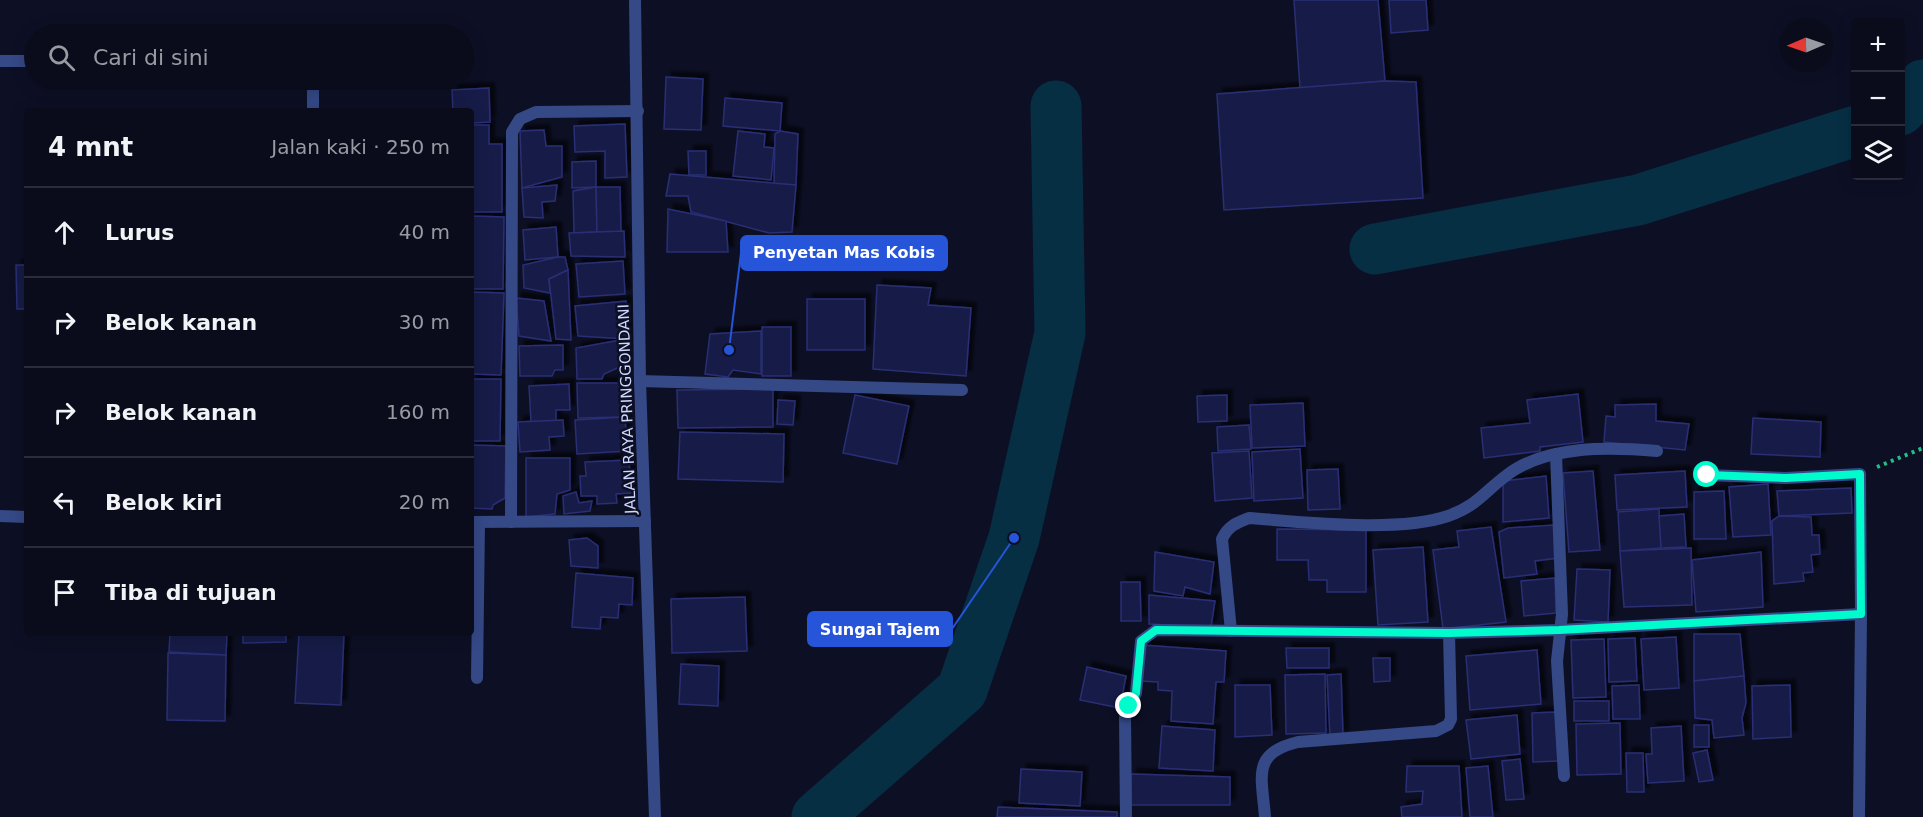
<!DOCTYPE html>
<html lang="id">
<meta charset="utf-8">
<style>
:root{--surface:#0a0c1c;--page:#131525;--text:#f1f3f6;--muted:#999ba3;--line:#2a2c3b}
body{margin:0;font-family:"DejaVu Sans",sans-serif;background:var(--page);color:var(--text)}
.controls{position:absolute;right:18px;top:18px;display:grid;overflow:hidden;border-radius:6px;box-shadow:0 3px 15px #0003}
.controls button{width:54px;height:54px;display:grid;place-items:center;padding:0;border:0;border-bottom:2px solid var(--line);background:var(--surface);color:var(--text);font:30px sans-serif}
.compass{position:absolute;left:1779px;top:18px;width:54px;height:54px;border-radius:50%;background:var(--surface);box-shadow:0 3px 15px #0003;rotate:268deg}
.stop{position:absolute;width:18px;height:18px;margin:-14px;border:4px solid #00fccd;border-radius:50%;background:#fff}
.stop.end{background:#00fccd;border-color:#fff;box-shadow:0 2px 6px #0008}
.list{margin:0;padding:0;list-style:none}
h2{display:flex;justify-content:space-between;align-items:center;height:78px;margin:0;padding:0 24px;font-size:26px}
h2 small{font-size:20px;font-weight:400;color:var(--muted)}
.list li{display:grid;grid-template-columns:39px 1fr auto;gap:18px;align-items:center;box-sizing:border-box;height:90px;padding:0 24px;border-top:2px solid var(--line)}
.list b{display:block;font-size:22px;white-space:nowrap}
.list em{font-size:20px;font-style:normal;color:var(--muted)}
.icon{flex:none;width:33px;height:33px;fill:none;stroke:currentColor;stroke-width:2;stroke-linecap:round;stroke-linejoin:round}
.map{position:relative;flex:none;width:1923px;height:817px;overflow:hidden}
.search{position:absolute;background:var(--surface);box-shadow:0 3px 15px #0003;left:24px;top:24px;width:450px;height:66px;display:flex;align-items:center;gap:15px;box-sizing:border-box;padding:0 21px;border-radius:33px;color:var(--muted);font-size:22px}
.panel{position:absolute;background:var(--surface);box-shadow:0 3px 15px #0003;left:24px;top:108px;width:450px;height:528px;border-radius:6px}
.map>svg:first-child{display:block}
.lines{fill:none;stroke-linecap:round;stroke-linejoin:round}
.river{stroke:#072f44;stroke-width:51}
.building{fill:#181c47;stroke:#292f74;stroke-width:1.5;filter:url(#shadow)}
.path{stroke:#27bd89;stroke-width:4;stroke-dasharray:3 4.5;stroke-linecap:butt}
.lane{stroke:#354987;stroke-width:12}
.street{stroke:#354987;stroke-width:12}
.route{stroke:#00fccd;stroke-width:8}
.labels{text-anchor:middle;stroke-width:5;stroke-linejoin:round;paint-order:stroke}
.street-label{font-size:15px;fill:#d1d9ff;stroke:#0d1025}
.leader{fill:none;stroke:#2655da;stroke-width:2}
.callout-dot{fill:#2655da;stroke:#0d1025;stroke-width:2}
.callout{fill:#2655da;stroke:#2655da;stroke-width:2}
.callout-label{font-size:16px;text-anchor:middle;font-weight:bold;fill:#fff}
</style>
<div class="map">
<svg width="1923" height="817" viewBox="0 0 1923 817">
<defs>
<filter id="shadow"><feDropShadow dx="5.5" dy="-5.5" stdDeviation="1.5" flood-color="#0009"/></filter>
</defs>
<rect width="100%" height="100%" fill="#0d1025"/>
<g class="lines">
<g class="river">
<polyline points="1900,110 1923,85"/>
<polyline points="1375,249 1638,200 1856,131"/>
<polyline points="817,817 962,690 1014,538 1060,333 1056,106"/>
</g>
</g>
<g class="building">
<polygon points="1294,0 1378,0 1385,81 1300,88"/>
<polygon points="1389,0 1426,0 1428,30 1391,33"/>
<polygon points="666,77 703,79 701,130 664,129"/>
<polygon points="1385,81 1416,82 1423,198 1224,210 1217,94"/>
<polygon points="489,88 490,122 471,123 471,111 453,111 452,90"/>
<polygon points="725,98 782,103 780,131 723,126"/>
<polygon points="625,124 627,177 605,178 605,151 575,152 574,126"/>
<polygon points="471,125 489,125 489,144 502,144 502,212 471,212"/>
<polygon points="544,130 546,146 562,146 562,177 522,188 520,131"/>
<polygon points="738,131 765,134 764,147 774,148 771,180 733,176"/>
<polygon points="780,131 798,134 796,185 774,184 775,134"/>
<polygon points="688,151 706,151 706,175 689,175"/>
<polygon points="596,161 596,187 572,188 572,162"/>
<polygon points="670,174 796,185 792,232 769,233 691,212 688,196 666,196"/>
<polygon points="557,185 555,201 542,202 543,218 524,217 522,188"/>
<polygon points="596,187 597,232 574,233 573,191"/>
<polygon points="596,187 620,187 621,232 597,232"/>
<polygon points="668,209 726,221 728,252 667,252"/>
<polygon points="471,216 504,217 503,289 471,289"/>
<polygon points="556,227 558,257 525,260 523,230"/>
<polygon points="624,231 625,257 571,256 569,233"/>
<polygon points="558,257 565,257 568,270 549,279 550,293 524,288 523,265"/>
<polygon points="623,261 625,294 579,297 576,264"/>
<polygon points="16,265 27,265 27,309 17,309"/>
<polygon points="568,270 571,340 556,339 549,279"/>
<polygon points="877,285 931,288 928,305 971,308 966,376 873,369"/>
<polygon points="471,292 504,293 501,375 471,374"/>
<polygon points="516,298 544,301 551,341 519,336"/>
<rect x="807" y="299" width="58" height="51"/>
<polygon points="626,301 626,339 578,336 575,306"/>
<rect x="762" y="327" width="29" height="49"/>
<polygon points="761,331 761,374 733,370 728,377 705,374 710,334"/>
<polygon points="626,339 626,364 604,374 602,379 577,379 576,348"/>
<polygon points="563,345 563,370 555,370 552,376 520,376 519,346"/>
<polygon points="471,379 501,379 500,441 471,441"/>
<polygon points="577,383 624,383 625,417 578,418"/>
<polygon points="569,384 570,410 556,410 556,421 531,422 529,386"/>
<polygon points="773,389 773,427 678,428 677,390"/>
<polygon points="1578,394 1583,442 1540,447 1540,451 1484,458 1481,428 1530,423 1527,400"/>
<polygon points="855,395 909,406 897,464 843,453"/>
<polygon points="1227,395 1227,421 1198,422 1197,396"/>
<polygon points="778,400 795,401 793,425 777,424"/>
<polygon points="1303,403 1305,446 1252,448 1250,405"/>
<polygon points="1656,404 1656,421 1689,424 1685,450 1604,442 1606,416 1615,417 1615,405"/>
<polygon points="625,417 627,451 577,454 575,420"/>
<polygon points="1753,418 1821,422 1820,457 1751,454"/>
<polygon points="563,420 564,436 549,437 550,450 520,452 518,422"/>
<polygon points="1249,425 1251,449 1218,451 1217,427"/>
<polygon points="680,432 784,434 783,482 678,479"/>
<polygon points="471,445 506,446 505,498 493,505 492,509 471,508"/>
<polygon points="1300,449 1303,498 1254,501 1252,452"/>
<polygon points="1249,451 1252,498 1215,501 1212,453"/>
<polygon points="526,458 570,458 570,490 557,494 555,514 526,517"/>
<polygon points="629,460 631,493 616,494 617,503 597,504 597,496 581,496 580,476 586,476 585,462"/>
<polygon points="1338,469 1340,509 1308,510 1307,470"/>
<polygon points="1593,471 1600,550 1569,552 1563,473"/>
<polygon points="1685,471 1687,507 1617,510 1615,475"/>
<polygon points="1546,476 1549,518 1503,522 1503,481"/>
<polygon points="1768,484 1771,535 1733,537 1729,487"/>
<polygon points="1851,488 1852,513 1779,516 1777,491"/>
<polygon points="1724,491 1726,539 1694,539 1694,492"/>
<polygon points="576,492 579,503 592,501 590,511 564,514 563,496"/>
<polygon points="1659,509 1661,548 1620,551 1618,512"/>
<polygon points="1684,514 1686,547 1661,548 1659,516"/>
<polygon points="1779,516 1811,517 1812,535 1819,535 1820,554 1811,555 1813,572 1803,573 1804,581 1774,584 1772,521"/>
<polygon points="1555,525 1559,558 1535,561 1537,574 1504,578 1499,532 1508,528"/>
<polygon points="1491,527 1506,622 1443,629 1433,550 1459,547 1457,531"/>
<polygon points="1277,529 1366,530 1366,592 1327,592 1327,580 1309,580 1308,560 1277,560"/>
<polygon points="587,538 598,546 598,568 571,566 569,540"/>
<polygon points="1423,547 1428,622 1378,625 1373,550"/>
<polygon points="1691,548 1692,605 1624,607 1620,551"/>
<polygon points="1155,552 1214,562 1210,594 1185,587 1183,596 1154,591"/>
<polygon points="1761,552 1763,607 1696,612 1692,560"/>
<polygon points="1577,569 1610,570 1608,622 1574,620"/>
<polygon points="576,573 633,578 632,605 619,604 618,618 601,617 600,629 572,627"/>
<polygon points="1555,578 1556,613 1524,616 1521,581"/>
<polygon points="1121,582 1140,582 1141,621 1121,621"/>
<polygon points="1149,595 1215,601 1211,627 1149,624"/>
<polygon points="745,597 747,651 672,653 671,599"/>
<polygon points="170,633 227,633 226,655 169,652"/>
<polygon points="243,633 286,633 286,642 243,643"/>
<polygon points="299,633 344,633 341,705 295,703"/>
<polygon points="1694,634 1740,634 1744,676 1694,681"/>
<polygon points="1676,637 1679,688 1644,690 1641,639"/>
<polygon points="1635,638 1637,681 1609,682 1608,639"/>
<polygon points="1604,639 1606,697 1573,698 1571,640"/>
<polygon points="1142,645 1226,651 1224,682 1216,682 1213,724 1171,721 1172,691 1158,690 1158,682 1140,681"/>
<polygon points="1286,648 1329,648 1329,668 1287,668"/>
<polygon points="1537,650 1541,704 1470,710 1466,656"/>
<polygon points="168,653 226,655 225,721 167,720"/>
<polygon points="1373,658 1390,658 1390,681 1374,682"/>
<polygon points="681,664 719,666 718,706 679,704"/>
<polygon points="1087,667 1126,676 1120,708 1080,700"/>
<polygon points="1325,674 1326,733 1286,734 1285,675"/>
<polygon points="1341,674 1343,735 1330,736 1327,675"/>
<polygon points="1744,676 1746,703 1742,718 1744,735 1714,738 1712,720 1695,718 1694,681"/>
<polygon points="1235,685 1270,685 1272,735 1235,737"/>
<polygon points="1639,685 1640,719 1613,719 1612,686"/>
<polygon points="1790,685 1791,737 1753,739 1752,686"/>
<rect x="1574" y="701" width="35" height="20"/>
<polygon points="1556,712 1558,761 1533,762 1532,713"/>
<polygon points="1517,715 1520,754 1471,759 1466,720"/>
<polygon points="1620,723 1621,774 1577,775 1576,724"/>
<rect x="1694" y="725" width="15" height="22"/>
<polygon points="1162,726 1215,730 1213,771 1159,768"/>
<polygon points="1681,726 1684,781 1648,783 1646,754 1652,754 1651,728"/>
<polygon points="1707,750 1713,780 1699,782 1693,753"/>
<polygon points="1626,753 1643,753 1644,792 1627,792"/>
<polygon points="1520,759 1524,799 1506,800 1502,761"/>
<polygon points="1407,766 1459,766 1462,817 1402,817 1401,807 1422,804 1423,791 1406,792"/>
<polygon points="1488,766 1493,817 1470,817 1466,768"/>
<polygon points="1021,769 1082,772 1080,806 1019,803"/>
<polygon points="1131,774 1230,777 1230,805 1131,805"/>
<polygon points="998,807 1117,812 1117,817 997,817"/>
</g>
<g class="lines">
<polyline class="path" points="1877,467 1923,448"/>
<polyline class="lane" points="477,678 479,522"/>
<g class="street">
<polyline points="635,0 640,381 655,817"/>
<polyline points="0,61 25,61"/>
<polyline points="313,111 313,80"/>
<polyline points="640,381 962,390"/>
<polyline points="1556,454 1562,614 1557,661 1564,776"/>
<polyline points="1707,475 1786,478 1860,474 1861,614"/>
<polyline points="0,516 27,517"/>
<polyline points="471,522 645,521"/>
<polyline points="511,522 512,132 520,119 536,112 638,111"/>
<path d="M1231,631L1222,539C1228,526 1236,523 1249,518C1304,522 1397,533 1448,516C1477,506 1484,492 1507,475C1546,445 1610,447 1657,451"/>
<polyline points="1126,817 1125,717 1136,693 1141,641 1156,630 1449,633"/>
<path d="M1265,817C1262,777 1251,753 1298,742L1436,731L1448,725L1451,719L1449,633L1559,630L1861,614L1859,817"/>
</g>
</g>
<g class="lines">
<polyline class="route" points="1129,706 1136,693 1141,641 1156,630 1449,633 1559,630 1861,614 1860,474 1786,478 1707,475"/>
</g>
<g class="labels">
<g class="street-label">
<text transform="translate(627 409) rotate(-92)" y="5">JALAN RAYA PRINGGONDANI</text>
</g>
</g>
<path class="leader" d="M729 350L741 253M1014 538L952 629"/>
<g class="callout-dot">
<circle cx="729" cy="350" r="6"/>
<circle cx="1014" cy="538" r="6"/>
</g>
<g class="callout">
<rect x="741" y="236" width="206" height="34" rx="6"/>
<rect x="808" y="612" width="144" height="34" rx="6"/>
</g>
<g class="callout-label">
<text x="844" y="258">Penyetan Mas Kobis</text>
<text x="880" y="635">Sungai Tajem</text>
</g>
</svg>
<div class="controls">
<button>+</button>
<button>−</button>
<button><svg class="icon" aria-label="layers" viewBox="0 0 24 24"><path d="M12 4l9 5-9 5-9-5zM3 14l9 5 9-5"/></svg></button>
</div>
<svg class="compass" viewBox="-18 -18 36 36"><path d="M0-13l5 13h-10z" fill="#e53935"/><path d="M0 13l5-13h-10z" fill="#999ba3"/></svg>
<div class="stop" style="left:1707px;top:475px"></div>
<div class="stop end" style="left:1129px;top:706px"></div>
<div class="search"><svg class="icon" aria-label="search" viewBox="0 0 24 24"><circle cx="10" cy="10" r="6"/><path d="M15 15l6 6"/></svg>Cari di sini</div>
<section class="panel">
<h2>4 mnt<small>Jalan kaki · 250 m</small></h2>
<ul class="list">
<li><svg class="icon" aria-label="ahead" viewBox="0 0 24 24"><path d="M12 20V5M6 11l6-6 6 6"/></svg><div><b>Lurus</b></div><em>40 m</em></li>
<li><svg class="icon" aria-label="right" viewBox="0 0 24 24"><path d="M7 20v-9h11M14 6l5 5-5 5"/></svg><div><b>Belok kanan</b></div><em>30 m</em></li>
<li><svg class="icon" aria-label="right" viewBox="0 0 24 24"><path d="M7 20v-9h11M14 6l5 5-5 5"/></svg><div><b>Belok kanan</b></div><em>160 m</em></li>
<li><svg class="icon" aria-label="left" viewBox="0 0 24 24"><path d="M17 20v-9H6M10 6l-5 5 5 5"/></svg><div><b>Belok kiri</b></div><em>20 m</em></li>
<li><svg class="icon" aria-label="arrive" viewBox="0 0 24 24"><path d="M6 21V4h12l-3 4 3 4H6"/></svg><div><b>Tiba di tujuan</b></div></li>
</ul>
</section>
</div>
